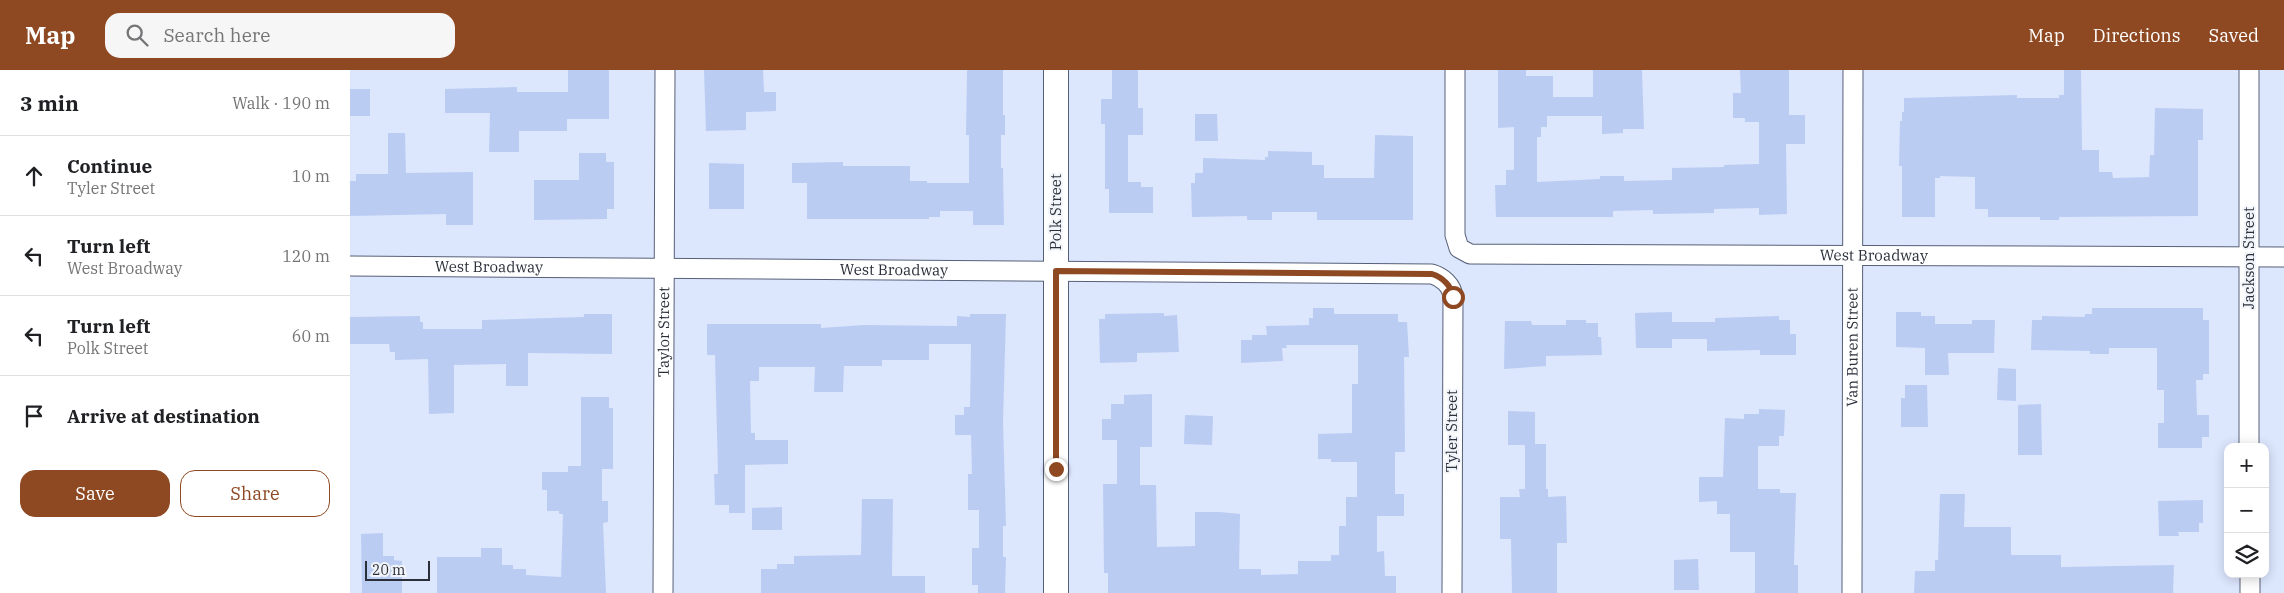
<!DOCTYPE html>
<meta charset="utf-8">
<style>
:root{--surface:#fff;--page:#f6f6f6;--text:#202124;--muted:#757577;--line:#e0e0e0;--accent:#8e4822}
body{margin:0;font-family:"IBM Plex Serif",serif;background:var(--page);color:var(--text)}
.controls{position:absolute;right:15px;bottom:15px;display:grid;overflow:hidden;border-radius:10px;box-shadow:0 2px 12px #0003}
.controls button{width:45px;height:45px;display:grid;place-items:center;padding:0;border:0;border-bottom:1px solid var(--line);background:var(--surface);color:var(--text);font:25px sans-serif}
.scale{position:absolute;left:15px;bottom:12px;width:65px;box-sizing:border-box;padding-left:5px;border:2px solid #2a2f3a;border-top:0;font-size:14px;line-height:18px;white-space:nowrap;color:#2a2f3a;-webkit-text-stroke:4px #f1f4f9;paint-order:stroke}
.stop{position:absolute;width:15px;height:15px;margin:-11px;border:4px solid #8e4822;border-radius:50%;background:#fff}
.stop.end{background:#8e4822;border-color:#fff;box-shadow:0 1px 5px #0008}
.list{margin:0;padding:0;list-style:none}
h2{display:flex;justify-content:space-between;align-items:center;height:65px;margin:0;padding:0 20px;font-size:21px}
h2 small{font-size:16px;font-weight:400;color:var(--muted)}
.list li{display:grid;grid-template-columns:32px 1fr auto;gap:15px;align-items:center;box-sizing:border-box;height:80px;padding:0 20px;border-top:1px solid var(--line)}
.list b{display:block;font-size:19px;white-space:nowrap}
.list p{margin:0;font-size:16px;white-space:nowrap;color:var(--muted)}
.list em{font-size:16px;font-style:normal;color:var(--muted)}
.actions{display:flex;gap:10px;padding:15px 20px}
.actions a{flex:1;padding:11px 0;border:1px solid var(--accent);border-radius:15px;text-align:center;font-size:18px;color:var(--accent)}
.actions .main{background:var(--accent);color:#fff}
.icon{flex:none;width:28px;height:28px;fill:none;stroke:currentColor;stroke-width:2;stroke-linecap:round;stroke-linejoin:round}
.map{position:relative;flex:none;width:1934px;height:523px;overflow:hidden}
header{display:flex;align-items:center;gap:30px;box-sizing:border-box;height:70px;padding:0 25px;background:var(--accent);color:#fff}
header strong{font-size:24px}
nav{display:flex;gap:28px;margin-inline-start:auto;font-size:18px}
.search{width:350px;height:45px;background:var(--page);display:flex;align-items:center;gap:12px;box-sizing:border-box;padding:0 18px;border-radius:15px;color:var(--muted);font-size:19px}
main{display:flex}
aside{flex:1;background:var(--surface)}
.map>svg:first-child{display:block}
.building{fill:#bbccf3}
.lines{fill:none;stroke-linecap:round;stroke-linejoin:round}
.minor-casing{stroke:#566078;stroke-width:21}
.tertiary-casing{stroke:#566078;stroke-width:26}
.minor{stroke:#fff;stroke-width:19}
.tertiary{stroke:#fff;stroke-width:24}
.route{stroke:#8e4822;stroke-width:6}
.labels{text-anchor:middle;stroke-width:4;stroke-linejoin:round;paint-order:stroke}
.street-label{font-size:15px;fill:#2a2f3a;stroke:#f1f4f9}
</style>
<header>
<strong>Map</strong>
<div class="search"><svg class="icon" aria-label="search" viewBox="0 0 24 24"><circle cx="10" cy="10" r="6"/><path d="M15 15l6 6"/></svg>Search here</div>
<nav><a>Map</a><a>Directions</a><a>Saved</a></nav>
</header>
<main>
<aside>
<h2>3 min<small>Walk · 190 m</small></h2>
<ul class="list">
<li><svg class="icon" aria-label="ahead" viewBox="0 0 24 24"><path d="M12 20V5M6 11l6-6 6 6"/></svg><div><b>Continue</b><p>Tyler Street</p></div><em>10 m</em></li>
<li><svg class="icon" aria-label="left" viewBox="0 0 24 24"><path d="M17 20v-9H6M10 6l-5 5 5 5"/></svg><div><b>Turn left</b><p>West Broadway</p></div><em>120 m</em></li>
<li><svg class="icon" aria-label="left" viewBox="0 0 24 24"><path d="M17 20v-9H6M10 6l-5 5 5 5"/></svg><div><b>Turn left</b><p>Polk Street</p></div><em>60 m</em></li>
<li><svg class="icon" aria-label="arrive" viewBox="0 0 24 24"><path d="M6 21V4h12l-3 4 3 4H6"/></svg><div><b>Arrive at destination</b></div></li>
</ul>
<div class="actions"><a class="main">Save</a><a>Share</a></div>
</aside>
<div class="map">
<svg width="1934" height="523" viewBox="0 0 1934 523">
<rect width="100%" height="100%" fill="#dce6fd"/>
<g class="building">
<polygon points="218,0 259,0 259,49 217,49 217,61 169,61 169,82 139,82 140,43 95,43 95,19 167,17 167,22 218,22"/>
<polygon points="354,0 413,0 414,22 426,22 426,41 396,42 396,60 356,61"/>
<polygon points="617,0 653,0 653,45 655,45 655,65 651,65 651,98 653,98 654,155 623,155 623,141 590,141 590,147 579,147 579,149 457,149 457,113 442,113 442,93 493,92 493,96 560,96 560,111 577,111 577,113 619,113 619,65 616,65"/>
<polygon points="762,0 788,0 788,38 793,38 793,65 778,65 778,112 791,112 791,117 803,117 803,143 759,143 759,119 755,119 755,54 751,54 751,29 762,29"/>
<polygon points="1148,0 1176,0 1176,6 1203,6 1203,27 1243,27 1243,0 1292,0 1294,59 1273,59 1273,63 1252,64 1252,46 1197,46 1197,57 1191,57 1191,67 1187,67 1187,112 1250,109 1250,106 1274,106 1274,111 1322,110 1322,98 1374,97 1374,95 1409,94 1409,52 1395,52 1395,48 1383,48 1383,23 1391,23 1390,0 1439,0 1439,45 1455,45 1455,74 1436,74 1437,144 1409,145 1409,138 1364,139 1364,143 1303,144 1303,140 1263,141 1263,147 1146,147 1145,115 1156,115 1156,100 1164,100 1164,57 1148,58"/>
<polygon points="1714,0 1731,0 1732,80 1749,80 1749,102 1762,102 1763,108 1799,107 1800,85 1804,85 1805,38 1853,39 1853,70 1848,70 1848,146 1709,147 1709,150 1690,150 1690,147 1638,147 1638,139 1625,139 1625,107 1590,106 1590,108 1585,108 1585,147 1552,147 1552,96 1549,96 1550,51 1552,51 1552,42 1554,42 1554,28 1667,25 1667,28 1709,28 1709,25 1714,25"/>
<rect x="0" y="19" width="20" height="27"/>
<polygon points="845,44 867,44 868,71 845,71"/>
<polygon points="38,63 55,63 56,103 123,102 123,155 96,155 96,144 0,146 0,111 6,111 6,104 38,104"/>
<polygon points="1025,65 1063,66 1063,150 967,150 967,142 922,142 922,150 897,150 897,146 842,147 841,113 845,113 845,103 853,103 853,88 915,90 915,87 918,87 918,81 962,82 962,95 974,95 974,108 1024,108"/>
<polygon points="229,83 256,83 256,92 264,92 264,139 257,139 257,149 184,150 184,110 229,110"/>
<polygon points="359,93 394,94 394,139 359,139"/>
<polygon points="963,238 984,238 984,244 1048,244 1048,252 1057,252 1059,287 1054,287 1055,382 1045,382 1045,424 1054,424 1054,446 1027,446 1027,482 1034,481 1035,506 1046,506 1046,523 758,523 758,503 754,503 753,414 767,414 767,370 752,370 752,349 761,349 761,334 774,334 774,325 802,324 802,377 790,377 790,415 806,415 807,477 845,476 845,442 870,442 890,444 889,499 911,499 911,505 948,504 948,491 981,491 981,485 989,485 989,456 996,456 996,427 1007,427 1007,392 981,392 981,389 968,389 968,364 1002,363 1002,314 1008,314 1008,275 936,275 937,278 932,278 933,291 891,293 891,270 902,270 902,265 917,265 916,256 959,255 959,248 963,248"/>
<polygon points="1742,238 1853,238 1853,250 1859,250 1859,304 1853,304 1853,310 1846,310 1847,345 1859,345 1859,367 1852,367 1852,378 1808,378 1808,353 1814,353 1814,320 1807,320 1807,278 1759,278 1759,284 1740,284 1740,281 1681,280 1682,250 1692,250 1692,246 1735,247 1735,244 1742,244"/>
<polygon points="1322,242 1322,252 1365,252 1365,248 1429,246 1429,250 1440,250 1440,264 1446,264 1446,285 1410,285 1410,280 1357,281 1357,269 1322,269 1322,278 1286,278 1285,243"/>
<polygon points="1546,242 1571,242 1571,246 1585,246 1585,254 1622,254 1622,250 1645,250 1644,283 1598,283 1599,305 1575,305 1575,278 1546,277"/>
<polygon points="814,243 814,246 827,245 829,282 787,283 787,292 750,293 749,249 755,249 755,244"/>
<polygon points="234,244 262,244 262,284 178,283 178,316 156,316 156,294 104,295 104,343 79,344 78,289 45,290 45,282 40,282 39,274 0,274 0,247 70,246 70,252 73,252 73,259 132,259 132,250 234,247"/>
<polygon points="620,244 656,244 653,352 656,456 653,456 653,487 656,487 655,523 628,523 628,515 622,515 622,478 629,478 629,440 618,440 618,404 622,404 621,365 605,365 605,345 614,345 614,337 620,337 621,274 579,274 579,290 532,290 532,296 494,296 493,322 464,322 465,297 409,297 409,311 400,311 401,363 405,363 405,370 438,370 438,394 395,395 395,443 379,443 379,435 365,435 364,404 368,404 365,285 357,285 357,254 471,254 471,258 514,255 607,256 607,246 620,247"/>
<polygon points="1216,250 1236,250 1236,253 1248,253 1248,267 1251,267 1252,285 1196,286 1196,296 1154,299 1155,251 1181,251 1182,255 1216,255"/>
<polygon points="1648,298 1666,299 1666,331 1647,330"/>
<polygon points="1555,315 1577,315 1578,357 1551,357 1551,328 1555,328"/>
<polygon points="231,327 259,327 259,338 263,338 263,399 252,399 252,431 258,431 258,452 253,453 256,523 87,523 87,487 131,487 131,478 152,478 152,495 163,495 163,499 176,499 176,505 211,507 213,444 209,444 209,441 197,441 197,420 192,420 192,402 218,402 218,396 231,396"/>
<polygon points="1691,334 1692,385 1668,385 1668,335"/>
<polygon points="1409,339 1435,340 1434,366 1429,366 1429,376 1408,376 1408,419 1430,419 1430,423 1446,423 1444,495 1448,495 1448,523 1405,523 1405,482 1380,482 1380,444 1367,444 1367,431 1349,432 1349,407 1373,407 1375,348 1394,349 1394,344 1409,344"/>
<polygon points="1158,341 1185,342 1185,374 1196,374 1196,419 1198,419 1198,427 1216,426 1217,473 1207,473 1207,523 1162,523 1161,469 1150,469 1150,427 1170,427 1169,419 1175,419 1175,375 1158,375"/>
<polygon points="835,345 863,346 862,375 834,374"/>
<polygon points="1590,424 1615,424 1614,457 1661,457 1661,485 1711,485 1711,497 1824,495 1823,523 1564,523 1565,501 1585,501 1585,490 1588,490"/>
<polygon points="512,429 543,429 542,506 575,506 575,523 411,523 411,499 427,499 427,494 444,494 444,486 511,485"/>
<polygon points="1853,430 1853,453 1849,453 1849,462 1828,462 1829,466 1809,466 1808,431"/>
<polygon points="432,437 432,460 402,460 402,438"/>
<polygon points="33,463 33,486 44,486 44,490 52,491 52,523 12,523 11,464"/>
<polygon points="1348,489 1349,520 1324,520 1324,490"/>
</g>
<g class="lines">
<g class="minor-casing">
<g id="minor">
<path id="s1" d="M1105,0V165L1109,178L1120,184L1934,187"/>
<polyline points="1899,0 1899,377"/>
<path id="s2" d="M0,196L1082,204C1092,207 1102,215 1103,227L1102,523"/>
<polyline points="1900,504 1900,523"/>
<path id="s3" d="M313,523L315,0"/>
<path id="s4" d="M1502,523L1503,0"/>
</g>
</g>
<g class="tertiary-casing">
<polyline id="tertiary" points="706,523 706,0"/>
</g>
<use href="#minor" class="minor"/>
<use href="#tertiary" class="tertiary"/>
</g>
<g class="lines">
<path class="route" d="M706,399V201L1082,204C1092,207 1102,216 1103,227"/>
</g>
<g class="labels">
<g class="street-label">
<text transform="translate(706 142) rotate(-90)" y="5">Polk Street</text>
<text dy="5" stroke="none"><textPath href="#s1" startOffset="595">West Broadway</textPath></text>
<text transform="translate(1899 188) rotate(-90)" y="5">Jackson Street</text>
<text dy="5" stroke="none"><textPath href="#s2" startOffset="139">West Broadway</textPath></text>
<text dy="5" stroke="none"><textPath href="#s2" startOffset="544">West Broadway</textPath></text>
<text dy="5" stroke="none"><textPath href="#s3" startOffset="261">Taylor Street</textPath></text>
<text dy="5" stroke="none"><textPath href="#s4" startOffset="246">Van Buren Street</textPath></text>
<text transform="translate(1102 361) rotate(-90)" y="5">Tyler Street</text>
</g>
</g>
</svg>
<div class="controls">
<button>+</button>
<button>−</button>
<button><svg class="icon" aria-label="layers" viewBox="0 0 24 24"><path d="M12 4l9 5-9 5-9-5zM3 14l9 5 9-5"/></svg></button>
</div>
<div class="scale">20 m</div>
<div class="stop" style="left:1103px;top:227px"></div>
<div class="stop end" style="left:706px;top:399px"></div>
</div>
</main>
